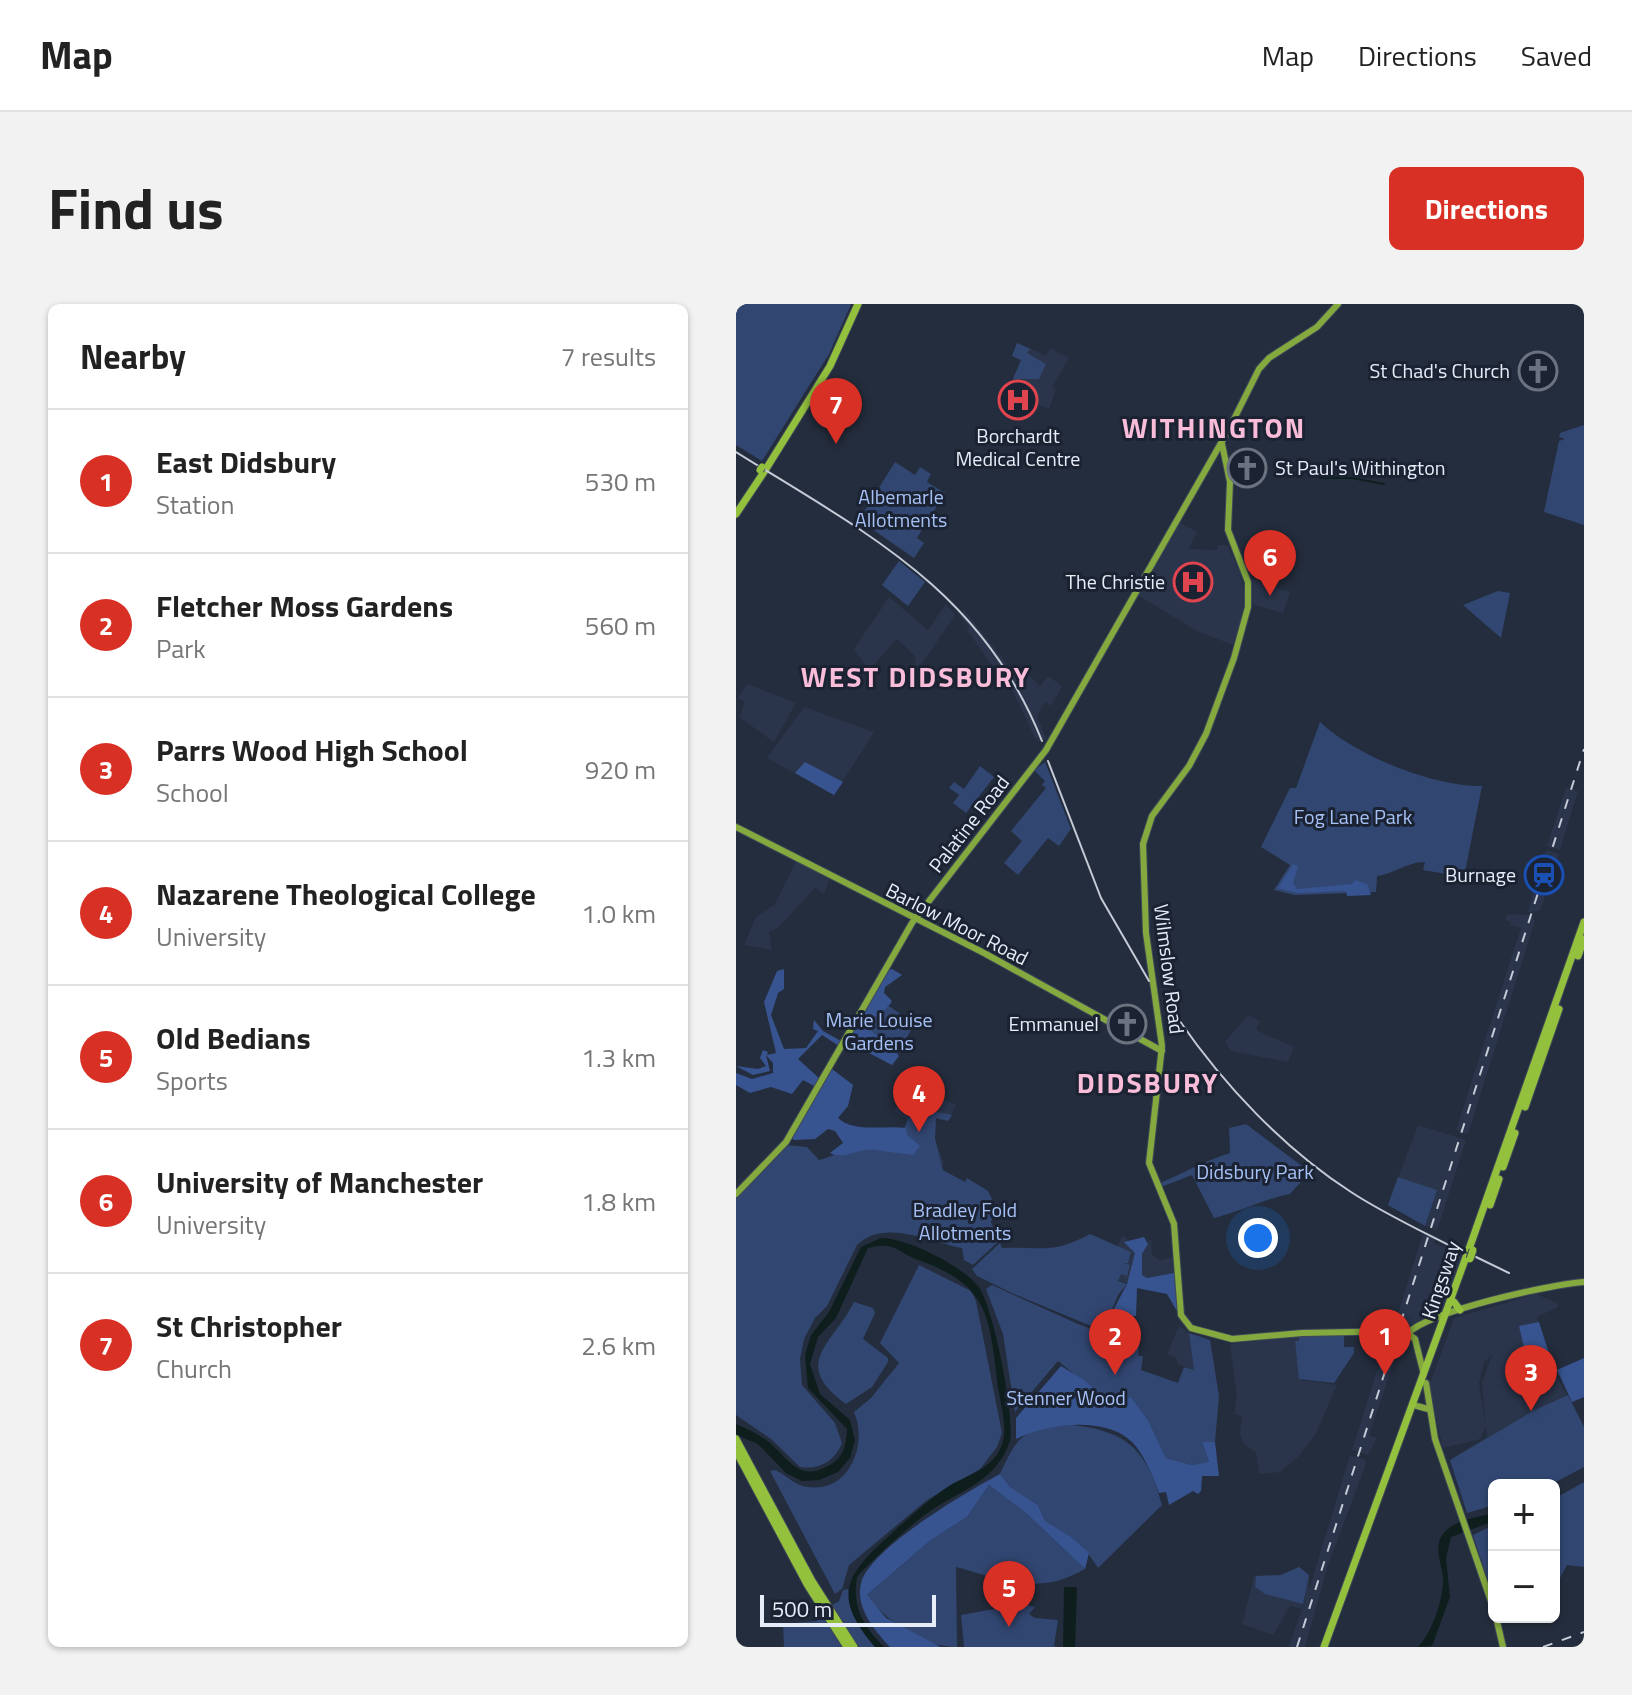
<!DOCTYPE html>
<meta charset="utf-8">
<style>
:root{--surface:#fff;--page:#f2f2f2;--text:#222;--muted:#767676;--line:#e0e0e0;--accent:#d93025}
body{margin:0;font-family:"Titillium Web",sans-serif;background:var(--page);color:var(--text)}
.controls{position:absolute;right:24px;bottom:24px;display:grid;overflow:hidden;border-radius:12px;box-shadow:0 2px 6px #0004}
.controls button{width:72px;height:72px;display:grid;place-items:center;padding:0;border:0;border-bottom:2px solid var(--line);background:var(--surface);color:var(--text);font:40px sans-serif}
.scale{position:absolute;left:24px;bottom:20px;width:176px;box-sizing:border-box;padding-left:8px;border:4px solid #e7edf8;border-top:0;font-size:22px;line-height:28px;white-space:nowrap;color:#e7edf8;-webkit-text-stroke:6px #1b2333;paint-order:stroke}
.you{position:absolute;left:522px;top:934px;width:28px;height:28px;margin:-20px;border:6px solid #fff;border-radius:50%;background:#1a73e8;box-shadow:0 0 0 12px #1a73e833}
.badge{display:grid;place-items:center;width:52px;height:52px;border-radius:50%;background:var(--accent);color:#fff;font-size:26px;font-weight:700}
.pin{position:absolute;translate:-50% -66px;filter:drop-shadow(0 2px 4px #0008)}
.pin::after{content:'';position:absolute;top:42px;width:28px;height:24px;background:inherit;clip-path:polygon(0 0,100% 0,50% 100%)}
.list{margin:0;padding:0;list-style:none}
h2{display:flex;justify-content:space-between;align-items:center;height:104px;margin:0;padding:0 32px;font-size:34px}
h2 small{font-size:26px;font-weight:400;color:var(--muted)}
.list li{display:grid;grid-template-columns:52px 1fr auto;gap:24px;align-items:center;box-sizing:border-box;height:144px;padding:0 32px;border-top:2px solid var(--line)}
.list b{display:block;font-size:30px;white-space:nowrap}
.list p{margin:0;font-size:26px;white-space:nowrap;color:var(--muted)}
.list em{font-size:26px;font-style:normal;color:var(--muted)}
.map{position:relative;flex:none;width:848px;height:1343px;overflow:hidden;border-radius:12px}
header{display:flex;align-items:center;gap:48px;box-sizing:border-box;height:112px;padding:0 40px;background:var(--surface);border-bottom:2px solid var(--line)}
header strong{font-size:38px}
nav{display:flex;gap:44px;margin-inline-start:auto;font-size:28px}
.intro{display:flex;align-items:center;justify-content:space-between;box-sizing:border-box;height:192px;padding:0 48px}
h1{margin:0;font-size:56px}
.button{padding:20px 36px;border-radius:12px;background:var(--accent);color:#fff;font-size:28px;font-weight:700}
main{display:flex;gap:48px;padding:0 48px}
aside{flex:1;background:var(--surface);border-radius:12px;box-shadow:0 2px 6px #0004}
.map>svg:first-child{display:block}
.built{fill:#2a354b}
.green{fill:#314671}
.forest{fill:#375490}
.water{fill:#0e1e1d}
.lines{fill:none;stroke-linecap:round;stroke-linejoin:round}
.stream{stroke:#0e1e1d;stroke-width:2}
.major-casing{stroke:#3f4857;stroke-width:8}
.highway-casing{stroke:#3f4857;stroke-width:9}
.major{stroke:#83a93f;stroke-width:6}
.highway{stroke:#93c13d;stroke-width:7}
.tram{stroke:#c4cad6;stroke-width:2}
.rail{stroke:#c4cad6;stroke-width:2;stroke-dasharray:10 10;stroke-linecap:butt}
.highway-bridge-casing{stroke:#3f4857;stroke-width:9;stroke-linecap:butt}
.highway-bridge{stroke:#93c13d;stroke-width:7}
.labels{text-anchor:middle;stroke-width:6;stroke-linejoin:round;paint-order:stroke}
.poi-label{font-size:20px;fill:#e7edf8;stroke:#1b2333;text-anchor:end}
.park-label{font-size:20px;fill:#a6c1f6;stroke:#1b2333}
.street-label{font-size:20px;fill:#e7edf8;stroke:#1b2333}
.district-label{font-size:28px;font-weight:bold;letter-spacing:2px;fill:#f9bcd9;stroke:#1b2333}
</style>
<header>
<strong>Map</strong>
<nav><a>Map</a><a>Directions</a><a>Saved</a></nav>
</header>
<div class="intro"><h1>Find us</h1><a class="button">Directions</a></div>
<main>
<aside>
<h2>Nearby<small>7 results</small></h2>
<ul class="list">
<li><span class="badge">1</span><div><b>East Didsbury</b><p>Station</p></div><em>530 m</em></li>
<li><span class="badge">2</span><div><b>Fletcher Moss Gardens</b><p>Park</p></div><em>560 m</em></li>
<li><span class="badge">3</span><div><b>Parrs Wood High School</b><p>School</p></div><em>920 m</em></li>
<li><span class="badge">4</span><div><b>Nazarene Theological College</b><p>University</p></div><em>1.0 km</em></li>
<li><span class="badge">5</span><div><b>Old Bedians</b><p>Sports</p></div><em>1.3 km</em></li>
<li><span class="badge">6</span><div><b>University of Manchester</b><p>University</p></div><em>1.8 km</em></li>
<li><span class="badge">7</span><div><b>St Christopher</b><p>Church</p></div><em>2.6 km</em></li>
</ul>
</aside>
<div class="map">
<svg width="848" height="1343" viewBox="0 0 848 1343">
<rect width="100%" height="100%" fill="#242d3d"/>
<g class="built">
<polygon points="281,39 310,52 314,44 333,54 316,83 320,86 313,105 271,88 285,56 276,52"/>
<polygon points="441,217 461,228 453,245 481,246 482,241 491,241 504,267 509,292 507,312 497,341 461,327 400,290"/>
<polygon points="515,275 554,288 547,309 516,300"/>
<polygon points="153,293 192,326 210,300 219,311 181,367 176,362 180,358 178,351 161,335 133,366 118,345"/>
<polygon points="228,306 279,370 287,365 304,382 312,372 326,382 315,402 309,398 301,412 310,435 303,437 299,434 269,371 264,373 231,326 233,323 224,312"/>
<polygon points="11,380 60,399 38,438 3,413 9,398 2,394"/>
<polygon points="68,403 138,428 98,491 31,454"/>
<polygon points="830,483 842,487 824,546 811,542"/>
<polygon points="810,546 823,550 804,607 792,608"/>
<polygon points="60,557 94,574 88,590 79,584 42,624 33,628 36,646 8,641 20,613 39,600"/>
<polygon points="771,610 794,611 799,617 732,830 720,826 785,624 774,621 775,618 769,616"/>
<polygon points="512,711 524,717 520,726 558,743 552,758 495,747 489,738"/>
<polygon points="178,780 220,801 212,817 200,814 199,835 209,862 167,832 171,816 158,807"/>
<polygon points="682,821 730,836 701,927 652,901"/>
<polygon points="687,929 700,935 698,939 727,951 707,1008 670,1023 658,1023"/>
<polygon points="354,930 381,942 387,931 401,946 415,935 416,951 424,956 438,953 440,969 410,974 397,981 355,968 344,936"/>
<polygon points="800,990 821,999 822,1003 801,1013 812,1056 848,1123 848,1163 814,1181 758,1181 758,1201 731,1209 714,1156 751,1133 746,1079 756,1051 748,1058 743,1079 750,1122 744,1135 707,1144 693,1082 718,1014"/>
<polygon points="443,1022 453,1029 458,1066 442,1060 440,1054 431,1050"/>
<polygon points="660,1028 667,1032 633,1131 641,1134 632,1151 616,1146 653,1029"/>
<polygon points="563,1032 563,1037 559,1037 565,1076 601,1081 580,1129 563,1152 544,1168 523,1170 520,1148 508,1140 504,1130 506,1112 498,1110 501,1091 494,1040"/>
<polygon points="614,1151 630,1156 629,1163 592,1261 569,1343 553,1343 570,1292 565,1305 554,1302 537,1331 506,1320 518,1272 541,1272 563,1263 573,1271 573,1286"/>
</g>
<g class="green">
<polygon points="0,0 115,0 93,50 26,157 0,141"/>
<polygon points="281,39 311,52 294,45 291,49 310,60 303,75 277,75 285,56 276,52"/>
<polygon points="848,121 848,221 808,208 823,137 829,135 823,133 824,129"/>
<polygon points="159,158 179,171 184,163 195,170 191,178 209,189 181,234 188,239 178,254 123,216"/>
<polygon points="163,257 189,278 172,302 146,281"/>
<polygon points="762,287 774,289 765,334 727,301"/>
<path d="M584,418C618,451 698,483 746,482L728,573L687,566L689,558C673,557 658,570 641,572L640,588L559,591L538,586L554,561L525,543L554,484H560Z"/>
<polygon points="309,458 335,525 323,542 312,534 282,571 268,559 286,537 275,527 310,484 306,481 309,477 298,466"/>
<polygon points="244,462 258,473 230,509 217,499 223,491 213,484 218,478 228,485"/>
<polygon points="137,692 165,710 165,720 176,724 156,761 113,736"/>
<path d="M180,804L216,811L212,817L200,814L199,835L207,866L229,878L231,874L252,887L260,904L255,918L263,937L237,961L228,956L226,944C194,938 148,914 121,941L91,1002L79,1014L68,1035L64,1055L66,1081L99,1119L106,1139C99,1157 83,1166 64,1163L35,1135L0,1111V891L50,841L71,843L83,856L87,855L168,825L175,807Z"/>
<path d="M510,820L574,868L554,890C531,894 504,908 478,914L456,871L425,883L424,879C448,869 468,857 494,849L493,824Z"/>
<polygon points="662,873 701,886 689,922 652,901"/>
<path d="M354,930L395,948L392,959H387L394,961L391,972L385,970L382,977L391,980L382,991L367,1027L278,990L241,972L236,965L264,939L266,944C303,942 316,951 354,930Z"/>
<path d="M183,961L235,987L240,997L266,1129L261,1143L244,1165L191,1196L113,1261L106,1285L99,1290L34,1167L39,1166C51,1171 57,1181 72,1183C114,1189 132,1139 118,1108L135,1094L163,1059L144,1039Z"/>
<polygon points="256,981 342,1020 387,1037 403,1038 402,1052 407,1052 405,1066 442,1079 448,1063 458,1066 453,1029 474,1036 483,1092 479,1138 466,1138 473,1158 456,1161 430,1154 412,1116 395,1093 371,1097 322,1057 279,1108 267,1030 250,985"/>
<path d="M118,998L137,1004L139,1009L127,1035L152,1054V1058L136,1083L110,1100C54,1059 97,1040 118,998Z"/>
<polygon points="608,1031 608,1043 618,1043 618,1049 598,1079 563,1075 559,1037 563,1037 563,1032"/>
<polygon points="832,1091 848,1123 848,1163 814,1181 758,1181 758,1201 731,1209 714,1156 797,1107"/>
<path d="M326,1120C386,1125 410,1140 426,1201L362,1264L352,1249L334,1232L309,1217L302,1201L274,1183L264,1170C281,1133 285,1127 326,1120Z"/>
<polygon points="848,1178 848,1263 831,1261 818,1285 818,1195"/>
<path d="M253,1181L291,1210L349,1265C302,1292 268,1276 220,1263L221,1343C186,1343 152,1317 130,1292L195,1236L231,1213Z"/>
<polygon points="758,1221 758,1295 737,1231"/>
<polygon points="563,1263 573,1271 567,1300 529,1290 519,1283 520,1272 545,1271"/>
<path d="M113,1285C114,1308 124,1325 139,1343H123L94,1302L103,1297L107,1286Z"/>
<polygon points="264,1295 299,1303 293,1310 299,1314 322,1316 318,1342 321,1343 228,1343 225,1311 264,1304"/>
<polygon points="83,1308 107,1343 48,1343 47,1320 81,1317"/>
</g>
<g class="forest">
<polygon points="69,458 107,478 98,491 59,469"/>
<polygon points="557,560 562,562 557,579 561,585 616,580 619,576 631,580 635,591 611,592 610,587 561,589 542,584"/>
<polygon points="48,665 48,685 42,689 35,711 48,745 70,744 82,727 77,725 78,716 87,727 105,737 103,742 86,731 62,755 85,776 80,783 67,776 56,790 35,783 14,789 0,781 0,769 16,775 37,769 37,759 30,751 34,767 17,771 0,762 22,765 30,762 24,754 27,746 32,748 31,751 40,749 28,698 41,667"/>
<path d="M156,665L166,671L149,683L148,689L156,697C150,708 137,711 131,723L163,752L156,761L112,738L152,666Z"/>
<path d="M96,765L117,781L112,802L102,814C118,829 148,821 170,824L171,831L184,842L177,851C164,849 151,848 139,846C123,843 110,857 94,849L107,839L99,827L92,825L79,835L58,836L56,834Z"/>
<polygon points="408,933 412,940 406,950 406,971 411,974 438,969 442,1009 431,990 401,984 400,1012 389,1012 387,1021 369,1022 391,980 399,949 388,938"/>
<polygon points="803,1018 818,1065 807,1070 789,1048 783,1022"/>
<polygon points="848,1054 848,1093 836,1098 821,1066"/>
<path d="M325,1062L348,1076L371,1097L395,1093L412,1116L430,1154L456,1161L473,1158L466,1138H479L483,1172H466L465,1187L462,1190L457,1187L433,1201L430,1188L423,1189C417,1173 408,1150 396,1138C369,1111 309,1120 280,1135V1114Z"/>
<path d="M264,1170L274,1183L302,1201L309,1217L334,1232L353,1249L349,1265L291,1210L253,1181L231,1213L195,1236L131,1291L150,1314L205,1343H154C138,1326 119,1303 125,1279C134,1244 232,1187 264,1170Z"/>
</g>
<g class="water">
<path d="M145,934C171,934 225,961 242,982C257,1000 279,1113 274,1136C272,1143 268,1153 263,1158C247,1181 221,1189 199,1204C178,1217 138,1254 121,1273C116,1303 127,1321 148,1343H139C93,1290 112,1269 156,1229C175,1212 192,1196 213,1182C233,1170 255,1166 265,1143C272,1127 266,1106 263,1089C253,1017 257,982 182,956C160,948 160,937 132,944L100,1014L82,1033L74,1060L84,1090L114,1116L119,1136L114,1154L102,1168L83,1176L66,1177L50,1169L22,1140L0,1131V1120C12,1125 24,1131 34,1139C54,1156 63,1178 92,1162C108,1154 110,1142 111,1125L72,1084L69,1051L75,1031L93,1008L125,943Z"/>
<path d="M758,1209V1217L715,1233L710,1254L714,1293L696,1342L682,1343C695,1330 706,1299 707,1279C708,1264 696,1244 707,1230C718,1215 741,1214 758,1209Z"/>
<polygon points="328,1283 341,1283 339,1343 327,1343"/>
</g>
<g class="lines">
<g class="stream">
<polyline points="584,174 616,174 648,180"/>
<polyline points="365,1030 370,1050"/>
</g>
<g class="major-casing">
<g id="major">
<polyline points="486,140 494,178 492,226 512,278 512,303 498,354 470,430 453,462 416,512 407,540 410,629 426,742 413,859 438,920 445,1011 455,1024 496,1035 566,1029 668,1027 679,1035 687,1067"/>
<polyline points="0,523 248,649 426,747"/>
<polyline points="0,890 50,838 176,619 310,446 493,125 523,65 533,54 581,23 602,0"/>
<path d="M672,1029C697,1006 812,981 848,978"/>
<polyline points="690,1079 699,1135 758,1306"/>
<polyline points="681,1102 692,1105"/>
<polyline points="760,1313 767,1343"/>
</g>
</g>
<g class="highway-casing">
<g id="highway">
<polyline points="30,165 94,62 122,0"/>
<polyline points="0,210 28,168"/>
<polyline points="842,652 848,635"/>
<polyline points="789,803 823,705"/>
<polyline points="767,863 779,829"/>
<polyline points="754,901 763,875"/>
<polyline points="733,945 848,618"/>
<polyline points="718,998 724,1006"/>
<polyline points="0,1135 76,1277 118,1343"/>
<polyline points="0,1147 71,1280 111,1343"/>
<polyline points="588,1343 730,953"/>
</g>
</g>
<use href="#major" class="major"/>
<use href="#highway" class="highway"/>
<g class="tram">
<path d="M0,148C130,229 246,286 306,437"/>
<polyline points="312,457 365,594 413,677"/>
<path d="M443,716C488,781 547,844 615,888C650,911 690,929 728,949"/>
<polyline points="738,952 773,969"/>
</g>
<g class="rail">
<polyline points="561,1343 848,445"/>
<polyline points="807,1343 848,1328"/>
</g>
<g class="highway-bridge-casing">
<g id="highway-bridge">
<polyline points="24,166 26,163"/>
<polyline points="734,955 737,946"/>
</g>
</g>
<use href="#highway-bridge" class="highway-bridge"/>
</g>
<defs>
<g id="church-ring" transform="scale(2)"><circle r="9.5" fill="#1b2333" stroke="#6b7280" stroke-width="1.5"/><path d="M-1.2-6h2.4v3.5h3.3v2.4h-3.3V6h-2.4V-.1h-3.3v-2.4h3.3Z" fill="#6b7280"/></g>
<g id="hospital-ring" transform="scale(2)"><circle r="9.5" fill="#1b2333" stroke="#e0444e" stroke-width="1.5"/><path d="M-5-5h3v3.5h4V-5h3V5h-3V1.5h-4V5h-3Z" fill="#e0444e"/></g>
<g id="station-ring" transform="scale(2)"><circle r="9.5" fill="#1b2333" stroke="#1a4fb4" stroke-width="1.5"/><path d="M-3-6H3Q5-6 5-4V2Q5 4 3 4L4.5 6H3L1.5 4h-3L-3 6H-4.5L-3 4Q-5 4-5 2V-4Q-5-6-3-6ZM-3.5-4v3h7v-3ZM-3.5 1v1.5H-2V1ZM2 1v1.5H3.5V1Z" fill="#1a4fb4"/></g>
</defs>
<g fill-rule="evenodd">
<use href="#church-ring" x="802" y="67"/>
<use href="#hospital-ring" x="282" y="96"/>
<use href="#church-ring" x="511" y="164"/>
<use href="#hospital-ring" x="457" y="278"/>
<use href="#station-ring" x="808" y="571"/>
<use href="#church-ring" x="391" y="720"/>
</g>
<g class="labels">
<g class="poi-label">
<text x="774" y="74">St Chad's Church</text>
<text x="282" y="139" text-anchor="middle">Borchardt<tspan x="282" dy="23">Medical Centre</tspan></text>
<text x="539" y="171" text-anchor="start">St Paul's Withington</text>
<text x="429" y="285">The Christie</text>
<text x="780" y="578">Burnage</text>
<text x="363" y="727">Emmanuel</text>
</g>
<g class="park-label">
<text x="165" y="200">Albemarle<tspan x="165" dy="23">Allotments</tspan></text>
<text x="617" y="520">Fog Lane Park</text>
<text x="143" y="723">Marie Louise<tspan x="143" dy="23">Gardens</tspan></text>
<text x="519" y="875">Didsbury Park</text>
<text x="229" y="913">Bradley Fold<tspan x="229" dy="23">Allotments</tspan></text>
<text x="330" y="1101">Stenner Wood</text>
</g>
<g class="street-label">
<text transform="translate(233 520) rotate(-52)" y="7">Palatine Road</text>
<text transform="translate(221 620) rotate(27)" y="7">Barlow Moor Road</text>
<text transform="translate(433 665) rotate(83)" y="7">Wilmslow Road</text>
<text transform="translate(705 976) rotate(-71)" y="7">Kingsway</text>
</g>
<g class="district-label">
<text x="478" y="134">WITHINGTON</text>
<text x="180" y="383">WEST DIDSBURY</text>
<text x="412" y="789">DIDSBURY</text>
</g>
</g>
</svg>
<div class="controls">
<button>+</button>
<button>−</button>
</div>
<div class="scale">500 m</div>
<div class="you"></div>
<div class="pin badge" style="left:649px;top:1071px">1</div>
<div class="pin badge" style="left:379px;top:1071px">2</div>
<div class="pin badge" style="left:795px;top:1107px">3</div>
<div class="pin badge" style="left:183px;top:828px">4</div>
<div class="pin badge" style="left:273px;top:1323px">5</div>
<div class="pin badge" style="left:534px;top:292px">6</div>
<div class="pin badge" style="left:100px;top:140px">7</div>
</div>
</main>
